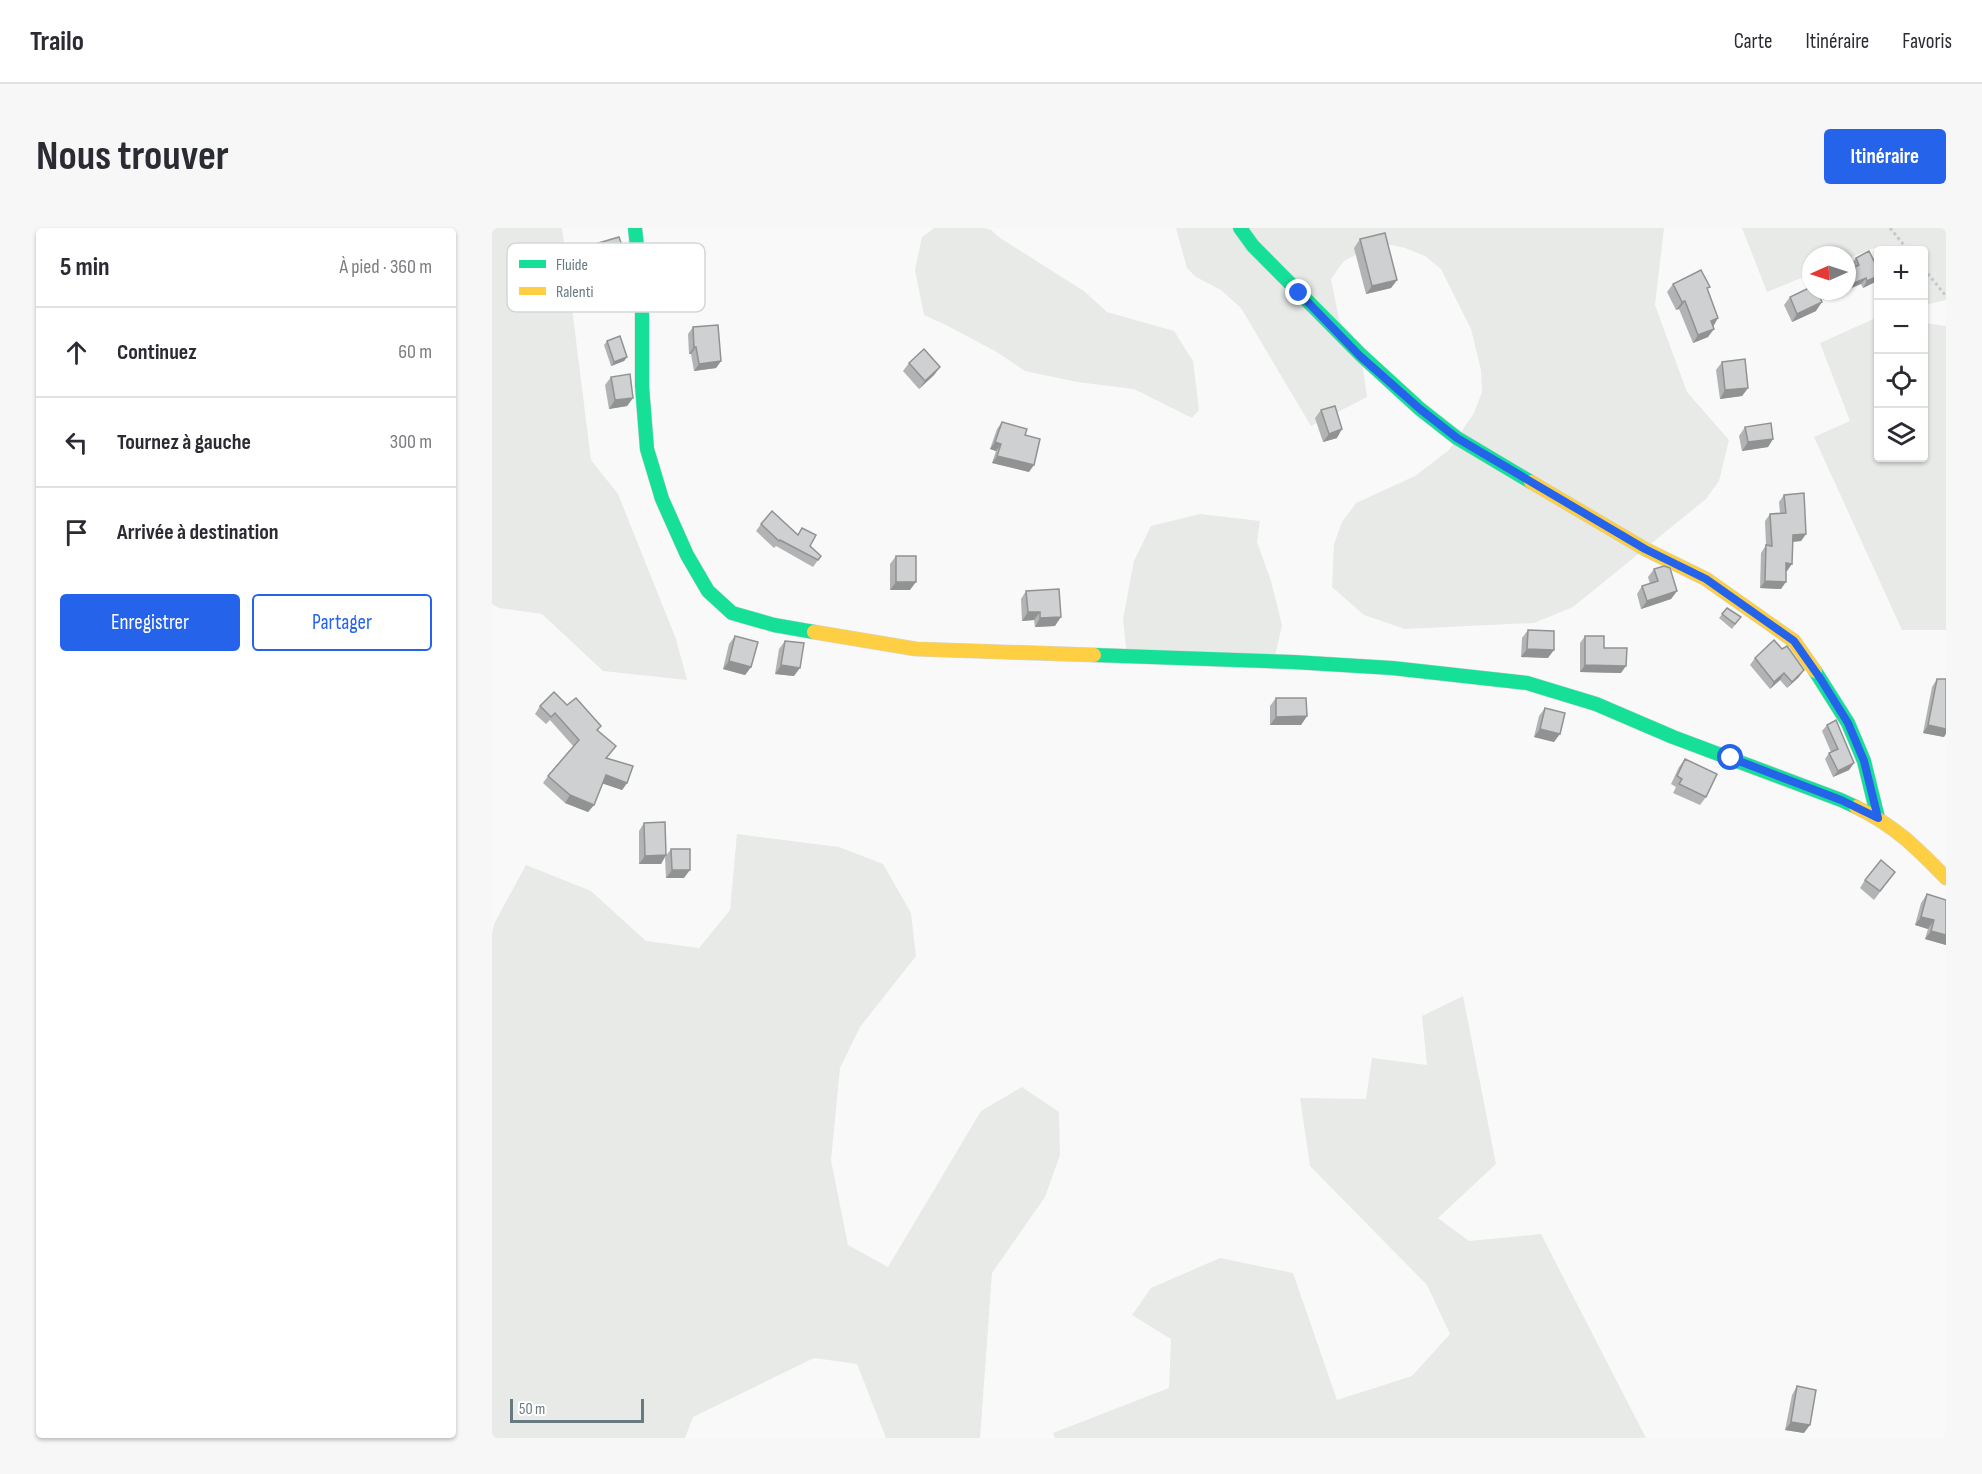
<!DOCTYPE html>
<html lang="fr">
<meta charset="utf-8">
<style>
:root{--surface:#fff;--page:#f7f7f7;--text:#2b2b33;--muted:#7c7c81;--line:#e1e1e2;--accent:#2563eb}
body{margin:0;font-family:"Sofia Sans Condensed",sans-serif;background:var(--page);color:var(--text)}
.controls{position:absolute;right:18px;top:18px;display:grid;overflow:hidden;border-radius:6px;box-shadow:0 2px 4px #0004}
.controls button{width:54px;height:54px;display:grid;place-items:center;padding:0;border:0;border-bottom:2px solid var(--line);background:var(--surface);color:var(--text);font:30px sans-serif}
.compass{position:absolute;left:1310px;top:18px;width:54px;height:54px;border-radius:50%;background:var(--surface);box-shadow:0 2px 4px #0004;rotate:267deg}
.scale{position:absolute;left:18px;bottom:15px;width:134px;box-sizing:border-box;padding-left:6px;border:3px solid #68797f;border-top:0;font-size:16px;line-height:21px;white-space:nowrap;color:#68797f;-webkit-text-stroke:4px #fff;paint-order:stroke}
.stop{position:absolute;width:18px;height:18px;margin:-14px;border:4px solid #2563eb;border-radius:50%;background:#fff}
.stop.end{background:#2563eb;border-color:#fff;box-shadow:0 2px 6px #0008}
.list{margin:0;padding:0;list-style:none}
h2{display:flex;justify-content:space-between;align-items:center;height:78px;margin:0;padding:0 24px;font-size:26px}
h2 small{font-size:20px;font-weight:400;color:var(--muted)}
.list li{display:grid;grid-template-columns:39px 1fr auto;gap:18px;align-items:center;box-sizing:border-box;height:90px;padding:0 24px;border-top:2px solid var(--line)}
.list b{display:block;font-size:22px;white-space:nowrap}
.list em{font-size:20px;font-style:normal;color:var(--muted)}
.actions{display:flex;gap:12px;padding:18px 24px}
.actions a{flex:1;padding:14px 0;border:2px solid var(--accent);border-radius:6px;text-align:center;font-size:21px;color:var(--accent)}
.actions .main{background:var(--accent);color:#fff}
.icon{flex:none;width:33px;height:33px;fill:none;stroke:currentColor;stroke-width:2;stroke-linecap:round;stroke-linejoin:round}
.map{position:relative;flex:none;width:1454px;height:1210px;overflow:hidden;border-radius:6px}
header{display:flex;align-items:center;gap:36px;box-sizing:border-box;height:84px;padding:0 30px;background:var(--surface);border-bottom:2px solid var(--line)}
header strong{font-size:28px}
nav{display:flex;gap:33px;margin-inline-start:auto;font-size:21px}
.intro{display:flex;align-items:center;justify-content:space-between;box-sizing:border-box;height:144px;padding:0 36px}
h1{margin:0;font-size:42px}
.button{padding:15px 27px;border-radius:6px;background:var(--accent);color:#fff;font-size:21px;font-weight:700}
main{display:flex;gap:36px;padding:0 36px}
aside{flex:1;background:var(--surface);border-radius:6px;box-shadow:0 2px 4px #0004}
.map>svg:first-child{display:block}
.green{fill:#e8eae7}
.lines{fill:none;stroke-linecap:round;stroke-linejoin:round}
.fast-casing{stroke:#d4d5d6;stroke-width:15}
.slow-casing{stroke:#d4d5d6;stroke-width:15}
.path{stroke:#c7c9c9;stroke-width:3;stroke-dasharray:3 3;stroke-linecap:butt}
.fast{stroke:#16e098;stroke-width:14}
.slow{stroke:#ffcf43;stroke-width:14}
.wall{fill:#b2b3b4}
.shaded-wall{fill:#919292}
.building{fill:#cfd0d1;stroke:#919292;stroke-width:1.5}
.route{stroke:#2563eb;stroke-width:8}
.key{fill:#fff;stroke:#d2d7d9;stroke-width:1.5}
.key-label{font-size:16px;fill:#68797f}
</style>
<header>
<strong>Trailo</strong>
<nav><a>Carte</a><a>Itinéraire</a><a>Favoris</a></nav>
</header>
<div class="intro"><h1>Nous trouver</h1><a class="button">Itinéraire</a></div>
<main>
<aside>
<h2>5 min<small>À pied · 360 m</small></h2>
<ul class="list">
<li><svg class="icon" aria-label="ahead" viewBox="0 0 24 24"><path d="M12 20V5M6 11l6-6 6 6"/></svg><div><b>Continuez</b></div><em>60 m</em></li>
<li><svg class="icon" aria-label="left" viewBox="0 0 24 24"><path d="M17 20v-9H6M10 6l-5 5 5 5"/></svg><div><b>Tournez à gauche</b></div><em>300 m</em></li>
<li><svg class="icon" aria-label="arrive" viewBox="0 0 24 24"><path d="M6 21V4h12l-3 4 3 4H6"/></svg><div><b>Arrivée à destination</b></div></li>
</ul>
<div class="actions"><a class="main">Enregistrer</a><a>Partager</a></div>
</aside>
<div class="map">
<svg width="1454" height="1210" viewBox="0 0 1454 1210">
<rect width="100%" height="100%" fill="#f9f9f9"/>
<g class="green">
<polygon points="0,0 70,0 99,232 126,266 184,411 195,452 111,443 50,386 7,380 0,376"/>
<polygon points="442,0 493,0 499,2 508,10 592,63 615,84 682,103 701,133 707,182 700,190 642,161 585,154 533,143 503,123 454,97 432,87 423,42 430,9"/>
<polygon points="684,0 1172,0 1163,77 1195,164 1237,212 1227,253 1214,271 1081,379 1042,395 913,401 872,387 840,359 842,316 850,294 864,275 923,248 957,222 982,185 990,164 989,142 979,101 949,41 933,28 913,20 891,15 871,23 852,33 839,51 847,91 869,128 875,169 819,198 749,80 729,62 704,49 695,40"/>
<polygon points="1250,0 1454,0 1454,72 1433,77 1432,75 1432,22 1386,22 1386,24 1382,20 1355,31 1355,27 1319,27 1319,46 1275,64"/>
<polygon points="1386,89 1386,230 1432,230 1432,95 1454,98 1454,402 1410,402 1322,209 1358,193 1328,115"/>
<polygon points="708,286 768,293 765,314 779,353 790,397 782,433 635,429 631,391 642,333 659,298"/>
<polygon points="245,606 347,619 391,636 419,685 424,728 368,799 348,840 339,932 356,1017 396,1039 489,883 530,859 567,884 568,927 553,969 500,1045 488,1210 394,1210 365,1136 322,1130 201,1189 193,1210 0,1210 0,705 3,694 34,637 99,663 154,713 207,720 238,682"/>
<polygon points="971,768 1004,936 946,990 977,1013 1049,1006 1154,1210 563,1210 561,1205 677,1160 679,1111 640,1087 659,1060 728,1030 801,1045 845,1172 920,1148 958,1106 935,1057 818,938 808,870 874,871 880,830 935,837 930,788"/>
</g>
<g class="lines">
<g class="fast-casing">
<g id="fast">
<polyline points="143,0 150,67 150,158 155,221 170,271 195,327 216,363 240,385 282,397 322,404"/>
<polyline points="748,0 761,18 869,127 928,181 965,210 1039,254"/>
<polyline points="602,427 801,434 900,440 1035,455 1104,476 1181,509 1349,572 1364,579"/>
<polyline points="1323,443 1356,495 1372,533 1386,590"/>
</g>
</g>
<g class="slow-casing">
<g id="slow">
<polyline points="1039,254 1153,321 1214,351 1302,413 1323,443"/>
<polyline points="322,404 424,421 602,427"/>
<path d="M1364,579C1403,598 1424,619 1454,650"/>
</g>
</g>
<g class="path">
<polyline points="1398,0 1416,22"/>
<polyline points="1432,41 1454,68"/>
</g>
<use href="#fast" class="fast"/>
<use href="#slow" class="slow"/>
</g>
<g class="wall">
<polygon points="868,11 905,52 899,60 874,66 862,20"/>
<polygon points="103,16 133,61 106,71 98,51 103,44 98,24"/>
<polygon points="1364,30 1385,53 1371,60 1359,36"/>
<polygon points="1181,56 1216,62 1221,98 1216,109 1201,115 1187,81 1184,82 1175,64"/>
<polygon points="1328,63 1353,63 1331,72"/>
<polygon points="1298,69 1324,83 1300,94 1292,77"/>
<polygon points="201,99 229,133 224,140 202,143 199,126 197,126 196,106"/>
<polygon points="115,113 135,129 132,133 119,138 112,117"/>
<polygon points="1230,134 1256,160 1250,168 1228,171 1224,142"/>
<polygon points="417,135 448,139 442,147 427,161 411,143"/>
<polygon points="119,149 141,170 135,178 117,181 113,157"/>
<polygon points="829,182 845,210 831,214 823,190"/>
<polygon points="510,194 533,207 537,244 500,235 504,223 498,221 505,201"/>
<polygon points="1253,199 1281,211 1276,219 1250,223 1247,208"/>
<polygon points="1292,267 1314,306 1309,313 1301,314 1295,343 1294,343 1289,361 1268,360 1269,325 1274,317 1273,293 1278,286 1288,285 1287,274"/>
<polygon points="269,296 306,306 310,300 318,318 329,328 321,339 284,318 282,320 264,303"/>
<polygon points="404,328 418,362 398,362 398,336"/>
<polygon points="1162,341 1185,363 1179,371 1149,381 1145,366 1150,358 1158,356 1156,349"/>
<polygon points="534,363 563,398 543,399 542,392 530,393 529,371"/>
<polygon points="1235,380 1249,389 1240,401 1227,390"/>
<polygon points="1036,402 1056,430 1029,429 1030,410"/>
<polygon points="243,408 259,439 253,447 231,441 237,416"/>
<polygon points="1093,408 1112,420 1129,445 1088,444 1088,415"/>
<polygon points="293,413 302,448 283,446 287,421"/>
<polygon points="1263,430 1307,449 1295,460 1288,452 1278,461 1258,437"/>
<polygon points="1445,451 1452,509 1431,505 1440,459"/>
<polygon points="784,470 815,488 809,497 778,497 778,478"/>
<polygon points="75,477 124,518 115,530 135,555 130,562 111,555 102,577 96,584 73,575 51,555 56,548 82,519 58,492 54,496 43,486 48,478"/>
<polygon points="1053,480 1062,514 1042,509 1047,488"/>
<polygon points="1335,497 1362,535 1357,542 1341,549 1333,531 1337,525 1339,524 1330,503"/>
<polygon points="1193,531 1214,569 1208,577 1181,565 1184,559 1179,556 1187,539"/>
<polygon points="152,595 174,627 169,636 147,636 147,603"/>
<polygon points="179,621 192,650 174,650 173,629"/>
<polygon points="1403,644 1382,672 1368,660 1373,652"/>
<polygon points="1435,666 1454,672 1454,717 1433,711 1436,701 1423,697 1429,675"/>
<polygon points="1305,1158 1312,1205 1293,1202 1300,1167"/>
</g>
<g class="shaded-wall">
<polygon points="1386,48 1386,50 1385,53 1371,60 1375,53"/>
<polygon points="1374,50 1369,56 1355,62 1355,58"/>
<polygon points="905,52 899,60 874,66 880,58"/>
<polygon points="139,53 133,61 106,71 112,63"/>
<polygon points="1342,63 1353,63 1331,72 1336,66"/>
<polygon points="1193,73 1187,81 1184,82 1190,74"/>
<polygon points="1330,74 1324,83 1300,94 1305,86"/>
<polygon points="1226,90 1221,99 1219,93"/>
<polygon points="1222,101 1216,109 1201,115 1206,107"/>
<polygon points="202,119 204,119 199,126 197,126"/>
<polygon points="135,129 132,133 119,138 122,134"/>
<polygon points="229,133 224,140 202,143 207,136"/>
<polygon points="448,139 442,147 427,161 433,153"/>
<polygon points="1256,160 1250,168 1228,171 1233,162"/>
<polygon points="141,170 135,178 117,181 123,172"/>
<polygon points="850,201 845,210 831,214 837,206"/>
<polygon points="1281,211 1276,219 1250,223 1256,214"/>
<polygon points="503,214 509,216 504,223 498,221"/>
<polygon points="505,228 542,237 537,244 500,235"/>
<polygon points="1314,306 1309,313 1296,314 1301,307"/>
<polygon points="1294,335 1300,336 1295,343 1289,343"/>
<polygon points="1273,353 1294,354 1289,361 1268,360"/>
<polygon points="404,354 424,354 418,362 398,362"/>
<polygon points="1185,363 1179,371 1149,381 1155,373"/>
<polygon points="536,384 548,384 542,392 530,393"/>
<polygon points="569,389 563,398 543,399 548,390"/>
<polygon points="1035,421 1062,422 1056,430 1029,429"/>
<polygon points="237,433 259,439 253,447 231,441"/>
<polygon points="289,437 308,440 302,448 283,446"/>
<polygon points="1093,437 1134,438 1129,445 1088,444"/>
<polygon points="1312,442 1307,449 1295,460 1300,454"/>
<polygon points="1292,445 1288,452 1278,461 1282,454"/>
<polygon points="815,488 809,497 778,497 784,489"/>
<polygon points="1436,497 1454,501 1454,506 1452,509 1431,505"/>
<polygon points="1048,501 1068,506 1062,514 1042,509"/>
<polygon points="1362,535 1357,542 1341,549 1346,543"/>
<polygon points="114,547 135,555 130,562 109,555"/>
<polygon points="78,567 102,577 96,584 73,575"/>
<polygon points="174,627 169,636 147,636 153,628"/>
<polygon points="180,642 198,642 192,650 174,650"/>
<polygon points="1429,689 1442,692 1436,701 1423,697"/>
<polygon points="1439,703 1454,707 1454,717 1433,711"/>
<polygon points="1299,1194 1318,1197 1312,1205 1293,1202"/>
</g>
<g class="building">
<polygon points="893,5 905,52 880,58 868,11"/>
<polygon points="127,9 137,38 139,53 112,63 104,43 111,40 103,16"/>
<polygon points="1377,23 1386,41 1386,48 1375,53 1374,50 1355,58 1355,42 1367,37 1364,30"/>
<polygon points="1209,42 1218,59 1215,60 1226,90 1219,93 1222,101 1206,107 1193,73 1190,74 1181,56"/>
<polygon points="1319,59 1319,63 1325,63 1330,74 1305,86 1298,69"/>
<polygon points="226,97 229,133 207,136 204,119 202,119 201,99"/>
<polygon points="128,108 135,129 122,134 115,113"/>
<polygon points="432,121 448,139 433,153 417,135"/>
<polygon points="1253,131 1256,160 1233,162 1230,134"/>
<polygon points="138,146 141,170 123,172 119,149"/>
<polygon points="843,178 850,201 837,206 829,182"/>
<polygon points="510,194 535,201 533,207 548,211 542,237 505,228 509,216 503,214"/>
<polygon points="1279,195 1281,211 1256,214 1253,199"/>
<polygon points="1312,265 1314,306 1301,307 1300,336 1294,335 1294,354 1273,353 1274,317 1280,318 1278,286 1294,285 1292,267"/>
<polygon points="280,283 306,307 310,300 324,307 318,318 329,328 326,332 288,312 287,313 269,296"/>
<rect x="404" y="328" width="20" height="26"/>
<polygon points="1172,338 1178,340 1185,363 1155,373 1150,358 1166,353 1162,341"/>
<polygon points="567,361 569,389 548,390 548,384 536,384 534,363"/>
<polygon points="1235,380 1249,389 1243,396 1230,386"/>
<polygon points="1036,402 1062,403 1062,422 1035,421"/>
<polygon points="243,408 266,414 259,439 237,433"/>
<polygon points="1093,408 1112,408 1112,420 1135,420 1134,438 1093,437"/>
<polygon points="1282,412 1290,421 1295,418 1312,442 1300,454 1292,445 1282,454 1263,430"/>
<polygon points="293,413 312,415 308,440 289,437"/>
<polygon points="1445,451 1454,451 1454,501 1436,497"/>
<polygon points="62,464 75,477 84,470 109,498 105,502 124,518 114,530 141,538 135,555 114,547 102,577 78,567 56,548 87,512 63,485 59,489 48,478"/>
<polygon points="784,470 814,470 815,488 784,489"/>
<polygon points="1053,480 1073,485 1068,506 1048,501"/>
<polygon points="1344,492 1362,535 1346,543 1337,525 1346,521 1335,497"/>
<polygon points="1193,531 1225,546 1214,569 1187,556 1190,551 1185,548"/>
<polygon points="173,594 174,627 153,628 152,595"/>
<polygon points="179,621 198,621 198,642 180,642"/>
<polygon points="1389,632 1403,644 1388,663 1373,652"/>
<polygon points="1435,666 1454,672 1454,707 1439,703 1442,692 1429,689"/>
<polygon points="1305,1158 1324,1162 1318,1197 1299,1194"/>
</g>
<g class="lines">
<polyline class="route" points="807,65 868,128 928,181 965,210 1153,321 1214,351 1302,413 1328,450 1356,495 1372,533 1386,590 1349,572 1239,530"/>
</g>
<rect x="15" y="15" width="198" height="69" rx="9" class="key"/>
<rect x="27" y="32" width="27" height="8" fill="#16e098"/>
<rect x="27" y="59" width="27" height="8" fill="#ffcf43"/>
<g class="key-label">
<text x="64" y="42">Fluide</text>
<text x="64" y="69">Ralenti</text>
</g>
</svg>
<div class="controls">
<button>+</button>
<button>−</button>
<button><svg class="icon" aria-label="locate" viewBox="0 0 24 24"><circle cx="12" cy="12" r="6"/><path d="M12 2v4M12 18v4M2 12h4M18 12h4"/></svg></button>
<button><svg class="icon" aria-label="layers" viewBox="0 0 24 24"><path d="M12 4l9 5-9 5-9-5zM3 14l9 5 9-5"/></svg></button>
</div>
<svg class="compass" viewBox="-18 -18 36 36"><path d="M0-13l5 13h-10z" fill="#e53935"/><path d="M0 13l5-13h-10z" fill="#7c7c81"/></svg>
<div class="scale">50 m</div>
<div class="stop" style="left:1239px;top:530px"></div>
<div class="stop end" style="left:807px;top:65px"></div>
</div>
</main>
